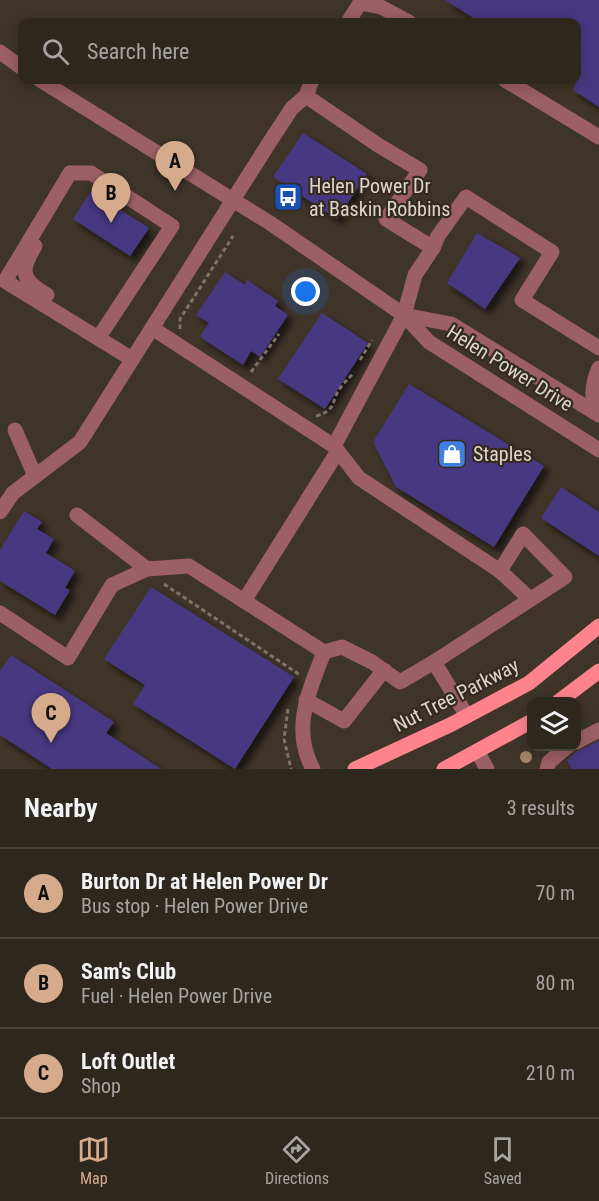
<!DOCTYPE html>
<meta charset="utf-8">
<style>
:root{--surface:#2e271e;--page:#362f27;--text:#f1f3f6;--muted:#a7a5a4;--line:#49443c;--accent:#d6ab8b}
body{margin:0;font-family:"Roboto Condensed",sans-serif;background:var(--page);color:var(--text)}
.controls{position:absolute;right:18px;bottom:18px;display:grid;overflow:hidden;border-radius:12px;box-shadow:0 3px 15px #0003}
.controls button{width:54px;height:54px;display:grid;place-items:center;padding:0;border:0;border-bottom:2px solid var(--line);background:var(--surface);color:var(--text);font:30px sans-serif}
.you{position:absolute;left:306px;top:292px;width:21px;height:21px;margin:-15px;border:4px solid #fff;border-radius:50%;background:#1a73e8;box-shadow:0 0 0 9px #1a73e833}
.badge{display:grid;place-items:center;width:39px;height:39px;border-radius:50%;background:var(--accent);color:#111;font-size:20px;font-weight:700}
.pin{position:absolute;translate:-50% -50px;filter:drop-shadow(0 2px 3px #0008)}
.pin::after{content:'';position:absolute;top:32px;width:21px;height:18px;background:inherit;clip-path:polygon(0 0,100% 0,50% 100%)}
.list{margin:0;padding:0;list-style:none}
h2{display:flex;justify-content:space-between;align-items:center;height:78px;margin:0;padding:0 24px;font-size:26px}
h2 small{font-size:20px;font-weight:400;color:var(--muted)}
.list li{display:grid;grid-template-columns:39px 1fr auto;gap:18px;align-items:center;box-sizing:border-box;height:90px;padding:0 24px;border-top:2px solid var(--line)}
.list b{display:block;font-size:22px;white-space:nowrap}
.list p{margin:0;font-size:20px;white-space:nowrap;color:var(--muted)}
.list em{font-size:20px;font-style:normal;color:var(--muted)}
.icon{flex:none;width:33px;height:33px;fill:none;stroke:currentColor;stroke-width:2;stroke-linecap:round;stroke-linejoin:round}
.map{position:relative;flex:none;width:599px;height:769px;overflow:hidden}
.search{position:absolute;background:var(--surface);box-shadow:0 3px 15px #0003;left:18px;right:18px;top:18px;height:66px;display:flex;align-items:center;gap:15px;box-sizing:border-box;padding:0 21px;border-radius:12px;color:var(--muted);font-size:22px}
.sheet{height:348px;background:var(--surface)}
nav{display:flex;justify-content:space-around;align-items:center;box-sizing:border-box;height:84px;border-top:2px solid var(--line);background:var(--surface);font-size:16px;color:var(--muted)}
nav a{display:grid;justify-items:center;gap:3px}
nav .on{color:var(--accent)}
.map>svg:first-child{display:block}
.building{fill:#473982;filter:url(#shadow)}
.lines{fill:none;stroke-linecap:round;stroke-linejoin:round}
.path{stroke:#7c7369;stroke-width:3;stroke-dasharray:4.5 3;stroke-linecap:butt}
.minor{stroke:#9c5f64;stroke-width:15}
.major{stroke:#ff838f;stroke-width:15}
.tree{fill:#a38662}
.labels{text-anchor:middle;stroke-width:4.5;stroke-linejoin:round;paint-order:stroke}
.poi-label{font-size:20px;fill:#dcd6ce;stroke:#342a1e;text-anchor:start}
.street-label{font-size:20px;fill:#dcd6ce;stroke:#342a1e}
</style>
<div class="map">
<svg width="599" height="769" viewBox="0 0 599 769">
<defs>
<filter id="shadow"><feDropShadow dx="5.5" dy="5.5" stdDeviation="3" flood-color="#0009"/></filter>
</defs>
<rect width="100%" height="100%" fill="#3e3428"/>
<g class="building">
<polygon points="445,0 599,0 599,107 573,90 576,84 576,22 480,22"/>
<polygon points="303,133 367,174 337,219 273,177"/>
<polygon points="91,191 149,228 130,256 73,219"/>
<polygon points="477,233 520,258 485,309 447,283"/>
<polygon points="225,272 245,285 247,280 278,301 275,306 288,315 260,357 251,351 243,365 200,337 209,323 196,315"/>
<polygon points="322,313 368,343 325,409 278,379"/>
<polygon points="409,384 544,466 494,547 396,487 373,442"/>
<polygon points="561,487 599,512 599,556 541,518"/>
<polygon points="24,511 42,522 37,529 54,539 46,553 75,571 65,588 70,590 55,615 0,581 0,550"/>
<polygon points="151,587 294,677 235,769 133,704 145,685 104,659"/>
<polygon points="11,655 114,722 106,733 161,769 52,769 0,735 0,671"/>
<polygon points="599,741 599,769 572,769 567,760 576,752"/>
</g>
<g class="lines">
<g class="path">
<polyline points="180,329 180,319 233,236"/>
<polyline points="360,360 372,340"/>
<polyline points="251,372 279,334"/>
<path d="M316,416C338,410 331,399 341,387C345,381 350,378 354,372"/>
<polyline points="164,584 300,675"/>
<polyline points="288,709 284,739 291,769"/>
</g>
<g class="minor">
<polyline points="360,3 381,7 409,22"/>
<polyline points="348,22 362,0"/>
<polyline points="0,52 22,68"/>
<polyline points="40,80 270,223 404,315 429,342 599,450"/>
<polyline points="505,80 599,137"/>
<polyline points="306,96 378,145 420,170 386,219 433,248 438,236 466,197 552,252 522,300 599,348"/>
<polyline points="70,173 5,281 132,359"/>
<polyline points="70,173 91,173 172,226 99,337"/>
<path d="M35,246C19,272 22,280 47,295"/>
<polyline points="433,248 415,275 404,315 334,446 359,478 500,571 523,534 565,577 434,662 467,716"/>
<polyline points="404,315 451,324 599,415"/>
<polyline points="152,328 334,446"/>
<path d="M596,413C591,398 592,383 599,368"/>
<polyline points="15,430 35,476"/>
<polyline points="0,512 13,493 80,442 269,143 292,108 306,96 312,80"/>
<path d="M77,515L147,569L189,566L324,652C309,691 291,729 313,769"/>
<polyline points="500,571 530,599"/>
<polyline points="244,601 338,451"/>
<polyline points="0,613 68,658 112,585 147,569"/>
<polyline points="324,652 342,647 372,662 400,682 434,662"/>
<polyline points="306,700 344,721 384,670"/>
<polyline points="576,742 599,730"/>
<polyline points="477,751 487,769"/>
<polyline points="547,769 549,762 568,746"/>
</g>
<g class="major">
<polyline points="558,702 599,671"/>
<polyline points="355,769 452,724 529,683 599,626"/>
<polyline points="444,769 532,721"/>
</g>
</g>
<circle class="tree" cx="526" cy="757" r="6"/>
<defs>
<g id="bus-square" transform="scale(1.5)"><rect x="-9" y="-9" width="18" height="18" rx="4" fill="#1a4fb4" stroke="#342a1e"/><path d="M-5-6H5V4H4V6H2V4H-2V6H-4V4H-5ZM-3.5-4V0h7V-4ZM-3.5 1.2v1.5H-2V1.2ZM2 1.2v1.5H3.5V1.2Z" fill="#fff"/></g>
<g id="shop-square" transform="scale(1.5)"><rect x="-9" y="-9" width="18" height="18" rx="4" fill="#3f7fe0" stroke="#342a1e"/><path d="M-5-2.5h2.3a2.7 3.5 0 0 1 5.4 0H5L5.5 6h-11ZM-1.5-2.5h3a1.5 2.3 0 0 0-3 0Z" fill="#fff"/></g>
</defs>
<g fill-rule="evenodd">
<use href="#bus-square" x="288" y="197"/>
<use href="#shop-square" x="452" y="454"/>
</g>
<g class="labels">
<g class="poi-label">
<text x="309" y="193">Helen Power Dr<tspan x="309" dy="23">at Baskin Robbins</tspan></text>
<text x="473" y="461">Staples</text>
</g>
<g class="street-label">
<text transform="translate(510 368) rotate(32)" y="7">Helen Power Drive</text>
<text transform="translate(456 695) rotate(-27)" y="7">Nut Tree Parkway</text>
</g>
</g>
</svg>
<div class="controls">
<button><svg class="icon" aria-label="layers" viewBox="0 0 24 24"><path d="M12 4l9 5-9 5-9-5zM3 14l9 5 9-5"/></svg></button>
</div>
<div class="you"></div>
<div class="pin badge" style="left:175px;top:191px">A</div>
<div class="pin badge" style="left:111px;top:223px">B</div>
<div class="pin badge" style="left:51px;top:743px">C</div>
<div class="search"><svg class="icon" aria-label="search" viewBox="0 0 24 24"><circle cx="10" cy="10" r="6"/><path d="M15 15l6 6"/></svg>Search here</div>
</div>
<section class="sheet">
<h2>Nearby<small>3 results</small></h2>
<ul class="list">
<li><span class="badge">A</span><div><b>Burton Dr at Helen Power Dr</b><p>Bus stop · Helen Power Drive</p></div><em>70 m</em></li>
<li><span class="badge">B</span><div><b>Sam's Club</b><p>Fuel · Helen Power Drive</p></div><em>80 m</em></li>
<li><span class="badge">C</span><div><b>Loft Outlet</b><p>Shop</p></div><em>210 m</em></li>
</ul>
</section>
<nav>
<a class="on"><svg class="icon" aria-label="map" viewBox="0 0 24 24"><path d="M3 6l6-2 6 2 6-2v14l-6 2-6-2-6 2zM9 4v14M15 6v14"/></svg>Map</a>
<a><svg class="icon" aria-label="directions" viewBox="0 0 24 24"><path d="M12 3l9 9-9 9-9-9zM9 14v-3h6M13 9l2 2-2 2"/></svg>Directions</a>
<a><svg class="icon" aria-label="saved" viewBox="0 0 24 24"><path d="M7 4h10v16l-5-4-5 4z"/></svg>Saved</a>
</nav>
